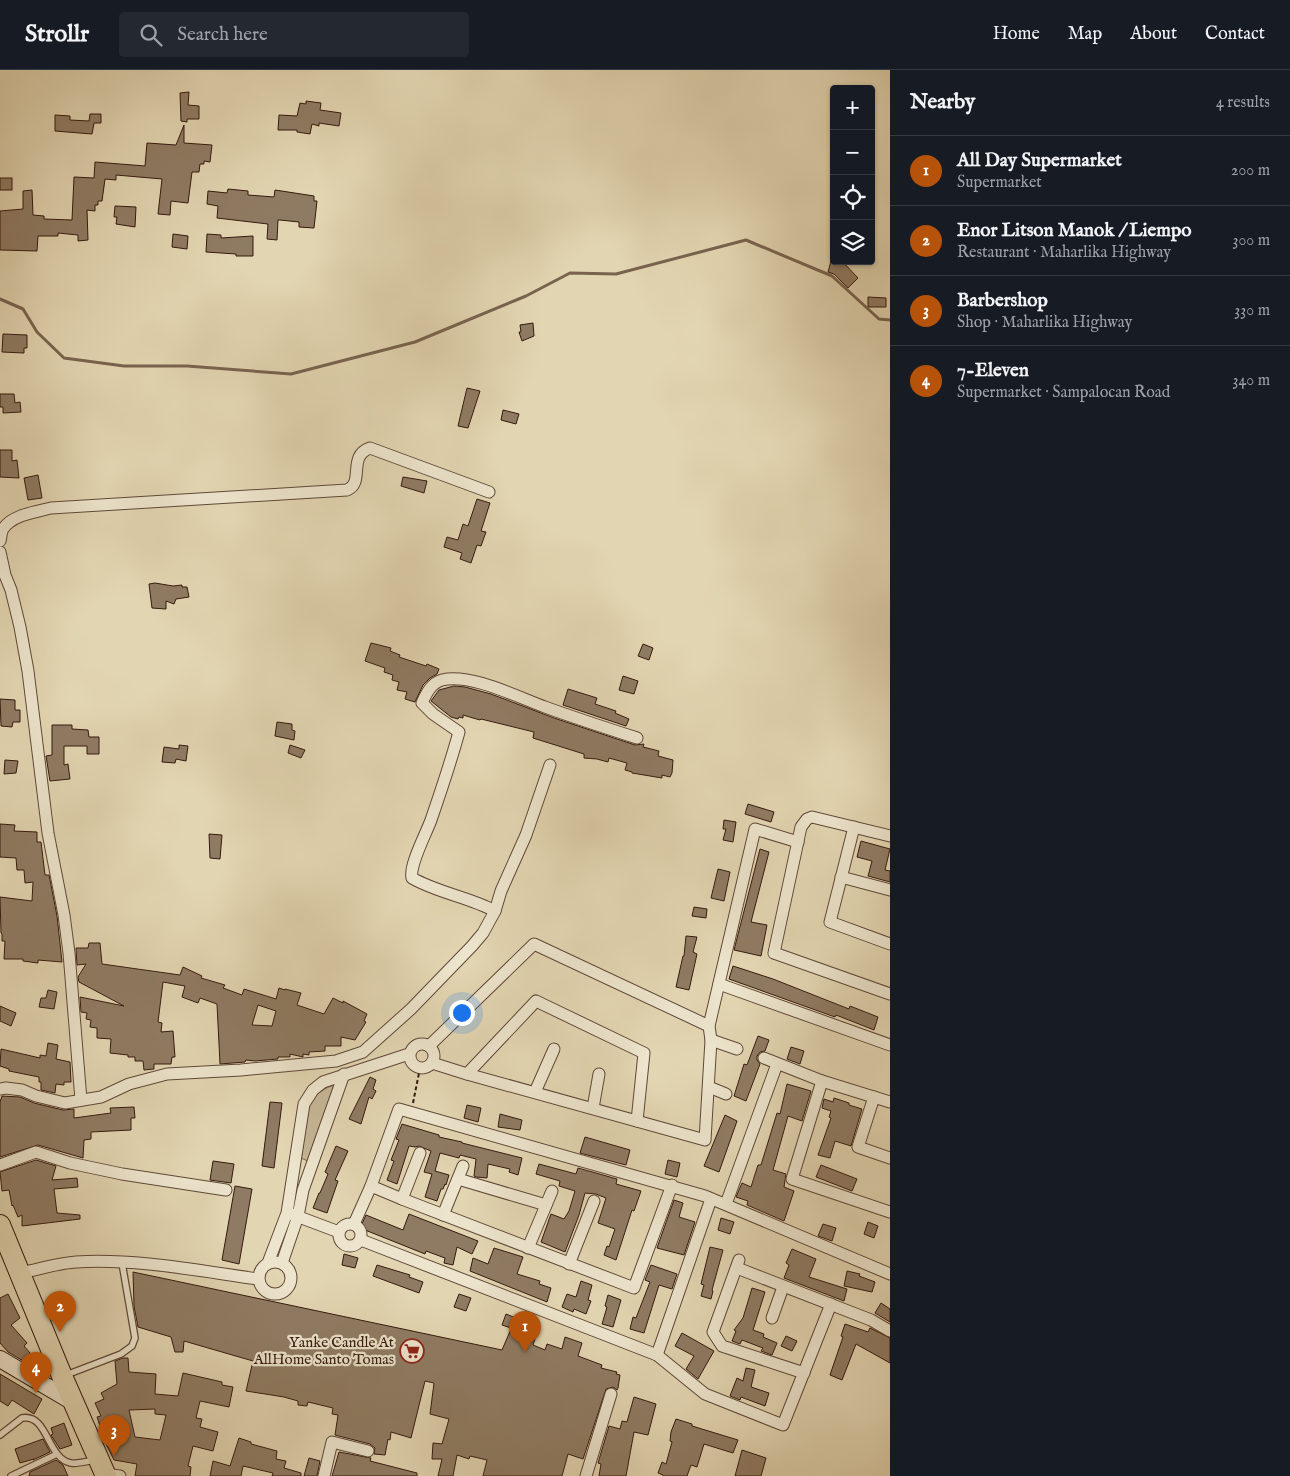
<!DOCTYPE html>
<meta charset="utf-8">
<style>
:root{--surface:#171b24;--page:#242831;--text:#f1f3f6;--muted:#9ea1a6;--line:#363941;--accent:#b45309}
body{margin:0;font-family:"IM FELL English",serif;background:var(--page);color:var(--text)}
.controls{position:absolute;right:15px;top:15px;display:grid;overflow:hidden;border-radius:5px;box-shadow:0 1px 4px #0004}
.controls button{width:45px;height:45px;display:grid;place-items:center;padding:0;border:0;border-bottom:1px solid var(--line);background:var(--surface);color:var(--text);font:25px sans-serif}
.you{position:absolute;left:461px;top:942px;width:18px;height:18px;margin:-12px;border:4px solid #fff;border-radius:50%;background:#1a73e8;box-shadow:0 0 0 8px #1a73e833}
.badge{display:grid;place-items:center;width:32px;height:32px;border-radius:50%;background:var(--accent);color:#fff;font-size:16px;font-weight:700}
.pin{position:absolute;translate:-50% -41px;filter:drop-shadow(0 1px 2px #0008)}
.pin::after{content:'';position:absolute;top:26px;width:18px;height:15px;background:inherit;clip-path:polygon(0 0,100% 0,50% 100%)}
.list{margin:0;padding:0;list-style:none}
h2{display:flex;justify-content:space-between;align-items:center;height:65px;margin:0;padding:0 20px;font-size:21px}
h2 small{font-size:16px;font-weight:400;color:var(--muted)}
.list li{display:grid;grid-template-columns:32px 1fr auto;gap:15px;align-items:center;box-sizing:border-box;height:70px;padding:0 20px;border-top:1px solid var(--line)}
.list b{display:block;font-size:19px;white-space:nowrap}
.list p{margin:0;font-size:16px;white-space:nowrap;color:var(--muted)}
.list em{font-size:16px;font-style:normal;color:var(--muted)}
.icon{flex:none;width:28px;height:28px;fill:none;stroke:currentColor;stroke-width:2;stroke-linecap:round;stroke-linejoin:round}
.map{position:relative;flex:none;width:890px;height:1406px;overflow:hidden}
header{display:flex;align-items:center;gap:30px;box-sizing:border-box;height:70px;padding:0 25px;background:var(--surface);border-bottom:1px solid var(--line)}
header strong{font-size:24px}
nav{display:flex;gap:28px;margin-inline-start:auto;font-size:18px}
.search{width:350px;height:45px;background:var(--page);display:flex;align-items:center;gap:12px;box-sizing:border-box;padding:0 18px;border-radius:5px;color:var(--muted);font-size:19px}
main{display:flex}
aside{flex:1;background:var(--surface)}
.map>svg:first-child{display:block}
.green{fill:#c5b595;stroke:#7d6752}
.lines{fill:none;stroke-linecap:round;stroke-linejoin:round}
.stream{stroke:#79634f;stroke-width:3}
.building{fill:#8f7b63;stroke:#35190f;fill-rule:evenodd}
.lane-casing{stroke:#604838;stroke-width:8}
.street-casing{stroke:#604838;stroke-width:13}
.secondary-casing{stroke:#35190f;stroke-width:18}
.highway-casing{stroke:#35190f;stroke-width:22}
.path{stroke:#35190f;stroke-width:2;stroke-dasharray:4 2.5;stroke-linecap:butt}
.lane{stroke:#ece4cc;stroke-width:5.5}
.street{stroke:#ece4cc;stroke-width:11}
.secondary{stroke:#ece4cc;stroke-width:16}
.highway{stroke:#e2d5b1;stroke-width:20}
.labels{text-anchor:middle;stroke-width:4.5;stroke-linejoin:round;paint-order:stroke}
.poi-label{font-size:15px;fill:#35190f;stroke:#ece4cc;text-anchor:end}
</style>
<header>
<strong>Strollr</strong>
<div class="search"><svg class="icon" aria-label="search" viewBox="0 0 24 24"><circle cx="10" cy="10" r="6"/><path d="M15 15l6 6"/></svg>Search here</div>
<nav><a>Home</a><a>Map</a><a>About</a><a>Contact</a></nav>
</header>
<main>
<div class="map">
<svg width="890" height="1406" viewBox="0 0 890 1406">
<rect width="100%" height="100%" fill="#e2d5b1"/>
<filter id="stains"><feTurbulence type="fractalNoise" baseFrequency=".004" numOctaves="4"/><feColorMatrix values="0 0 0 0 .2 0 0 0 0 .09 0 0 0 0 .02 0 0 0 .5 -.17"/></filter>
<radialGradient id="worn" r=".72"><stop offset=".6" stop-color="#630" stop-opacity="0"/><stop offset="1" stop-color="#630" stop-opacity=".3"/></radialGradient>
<path class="green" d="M334,1015L308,1091L298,1087C303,1058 300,1026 334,1015Z"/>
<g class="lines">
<polyline class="stream" points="0,229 23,239 37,262 64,288 124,296 187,296 291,304 415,272 526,226 570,203 616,204 746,170 832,206 879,249 890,250"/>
</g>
<g class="building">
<polygon points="189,22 188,35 199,36 199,49 187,49 187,52 181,51 180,23"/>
<polygon points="306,31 321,33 320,40 341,43 339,56 319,53 319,56 312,54 310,64 297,62 297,60 278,60 279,45 297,46 300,33 306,34"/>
<polygon points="90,44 101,44 101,53 94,53 92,64 55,61 55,45 70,46 70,50 89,51"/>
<polygon points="184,55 184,73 212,75 210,92 204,91 204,94 200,94 199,102 192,102 188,133 171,131 170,145 158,144 162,109 116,105 116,110 105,109 102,131 98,131 98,135 95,135 95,141 87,140 88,170 78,171 78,165 58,163 58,166 38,166 37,181 0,180 0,141 23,139 23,121 32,120 33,145 44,146 44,149 72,150 74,107 94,108 95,92 145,96 147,73 176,75"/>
<rect x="0" y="108" width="12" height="12"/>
<polygon points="228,119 248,121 248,125 274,127 275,120 314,126 314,131 317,131 314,158 299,157 299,152 280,150 278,150 277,170 267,169 268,154 217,148 218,136 207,134 208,121 227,123"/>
<polygon points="115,136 136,137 135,157 116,154 117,147 114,147"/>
<polygon points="173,164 188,166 187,179 172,177"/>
<polygon points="207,164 221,165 221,168 253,166 253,186 236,186 236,184 206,182"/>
<polygon points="831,191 842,191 858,208 848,218 834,204 828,202"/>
<polygon points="868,227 886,228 886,237 868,237"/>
<polygon points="533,253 534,266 522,271 519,262 521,262 520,255"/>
<polygon points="3,264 27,265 27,278 24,278 24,283 2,282"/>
<polygon points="467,318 480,321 468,358 458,356"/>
<polygon points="0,324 14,324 15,333 20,332 21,342 3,343 3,337 0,337"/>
<polygon points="503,340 519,344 516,354 501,350"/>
<polygon points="0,380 12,380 12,391 17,390 19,408 0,407"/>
<polygon points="38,405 42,428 28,430 24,408"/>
<polygon points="403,407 427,411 424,423 401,416"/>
<polygon points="477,429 490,433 481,461 486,462 481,476 477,475 471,493 460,489 462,483 444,477 447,467 458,470 463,454 468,456"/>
<polygon points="155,513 173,516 182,515 182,517 187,517 189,527 176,529 174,534 166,531 166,539 152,538 149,514"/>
<polygon points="371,573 391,578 390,581 400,585 399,587 426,596 427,594 439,599 437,604 430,608 423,615 415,632 405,629 407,622 397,620 399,612 392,610 393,605 384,602 385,598 365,591"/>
<polygon points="643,574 653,578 649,590 638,586"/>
<polygon points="623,606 638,611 634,624 619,620"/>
<polygon points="454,616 465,617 491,624 554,648 635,675 644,674 643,677 659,681 658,686 673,690 672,703 670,707 662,705 662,708 632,703 632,702 625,700 627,693 609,688 608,692 597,689 584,688 584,684 533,668 534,662 481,649 480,650 463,645 463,648 459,647 458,649 451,647 431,631 439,620"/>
<polygon points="568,619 597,628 595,634 616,641 615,643 629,649 626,656 563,635"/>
<polygon points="0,629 15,630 15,640 20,640 20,652 13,652 12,657 1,656"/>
<polygon points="277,652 292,654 292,660 295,661 294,670 275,666"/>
<polygon points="52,655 72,655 72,659 88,660 89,667 99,667 99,684 87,684 87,676 64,676 64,695 68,694 70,709 50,711 46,686 52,685"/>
<polygon points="179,675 188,676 186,691 176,689 175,693 162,692 164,677 179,679"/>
<polygon points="290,675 305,680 301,688 288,683"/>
<polygon points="5,690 18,691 16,703 4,704"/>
<polygon points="748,734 774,742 771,752 745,744"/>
<polygon points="724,750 736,752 733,772 723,770 726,759 723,759"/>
<polygon points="0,754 15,755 14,761 37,762 37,772 41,772 45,805 49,805 57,846 62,892 38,890 38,893 23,891 23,889 4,889 5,871 2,871 2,864 1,863 0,827 32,831 33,812 25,813 24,800 17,800 16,788 0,787"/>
<polygon points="209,764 222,765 220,789 210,788"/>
<polygon points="861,771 890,779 885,800 890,801 890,812 868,806 872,791 857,787"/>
<polygon points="760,779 769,782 751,852 767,855 761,886 734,880"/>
<polygon points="718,799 730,802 724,831 711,828"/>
<polygon points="694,837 707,839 706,848 692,846"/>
<polygon points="686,866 697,867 693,882 697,884 689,920 676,917 683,886 684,886"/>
<path d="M89,873H100L102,894L180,905L183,897L202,906L201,908L225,915L223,918L242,925L244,919L276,929L279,918L285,920V919L301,923L297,935L324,944L333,928L343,933V931L367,944L364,951L366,952L355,970L341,967V976H325V981L309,982V985L303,984V987L290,984V987H278V989L255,991L246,990L245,992L220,994L217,934L200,928L198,933L182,927L185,916L163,912L158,952L162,953L161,962L173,961L175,987H172L171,994H154V999L144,1000L143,991H135V987H128V985L110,983L111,969L97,968V958L90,957L91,950L86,949L87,943L81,942L80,927L124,936L79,912L78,907L86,894L77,895L76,878H88ZM258,935L276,941L272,956L252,955Z"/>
<polygon points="733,896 773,909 849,939 850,936 878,947 874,960 836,945 835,947 729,909"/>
<polygon points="48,920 57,922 54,939 39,937 41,928 46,928"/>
<polygon points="0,936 16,943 11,956 0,951"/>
<polygon points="758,966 769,970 765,981 760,982 757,986 757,990 760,994 746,1031 734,1026 744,994 747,995"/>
<polygon points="48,973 58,975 56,989 70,992 71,1012 64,1012 64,1015 56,1014 55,1023 41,1020 41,1012 39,1012 39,1007 9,1001 9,999 0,996 1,979 40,988 40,985 46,986"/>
<polygon points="791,977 804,981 800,994 787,989"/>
<polygon points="370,1007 376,1010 373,1019 376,1021 372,1029 369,1027 361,1054 349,1049"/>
<polygon points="787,1014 811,1021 802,1051 788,1046 773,1100 786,1104 784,1117 794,1121 784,1151 747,1135 748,1131 736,1127 742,1113 751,1117 758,1095 761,1095 777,1043 780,1044"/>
<polygon points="2,1026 20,1027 34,1033 63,1040 74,1039 74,1048 111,1043 110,1038 134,1037 135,1048 131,1048 131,1060 91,1062 91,1069 84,1070 83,1088 38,1075 0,1087 0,1032"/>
<polygon points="834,1028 849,1033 849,1035 862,1039 851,1076 835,1071 830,1088 818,1085 831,1048 829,1047 831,1041 822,1038 824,1029 833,1032"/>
<polygon points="270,1032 282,1033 274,1098 262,1096"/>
<polygon points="467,1035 481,1038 478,1052 464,1048"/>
<polygon points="500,1044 522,1050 520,1060 498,1057"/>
<polygon points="725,1045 737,1051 719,1102 704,1096"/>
<polygon points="402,1054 439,1065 439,1067 462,1072 462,1073 522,1088 518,1105 509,1102 510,1099 488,1094 487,1108 476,1107 474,1106 476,1089 460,1085 459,1088 440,1083 435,1101 449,1105 446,1115 445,1114 443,1119 441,1119 437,1131 425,1127 432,1104 424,1102 431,1081 419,1076 415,1077 409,1076 397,1114 387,1110 394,1091 391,1090 399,1070 396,1069"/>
<polygon points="585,1067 630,1080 626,1095 580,1083"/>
<polygon points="336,1076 348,1081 335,1110 338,1111 327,1143 313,1138 319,1123 320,1123 328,1104 325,1102"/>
<polygon points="36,1090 56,1096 52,1110 77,1108 78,1117 54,1119 57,1143 80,1145 80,1149 22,1156 22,1145 18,1147 13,1135 12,1136 9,1120 2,1121 0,1102"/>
<polygon points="668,1090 680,1093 677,1107 665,1104"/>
<polygon points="213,1091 234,1094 231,1113 210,1110"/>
<polygon points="539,1094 576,1104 578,1098 617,1109 616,1114 641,1121 634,1141 632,1140 616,1190 604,1185 607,1176 609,1177 615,1159 598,1153 606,1128 596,1124 585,1123 579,1145 565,1182 541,1172 551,1144 564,1149 569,1141 575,1121 559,1116 560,1111 536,1104"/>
<polygon points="821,1095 857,1109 852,1121 816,1107"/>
<polygon points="235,1116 252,1119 239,1194 222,1190"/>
<polygon points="674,1130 683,1133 679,1147 695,1152 684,1185 657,1178"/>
<polygon points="409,1144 478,1171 472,1184 457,1177 453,1195 444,1193 445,1188 426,1181 425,1184 360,1158 366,1145 403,1160"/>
<polygon points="721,1148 734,1152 730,1164 718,1160"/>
<polygon points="868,1152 878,1156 874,1168 864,1164"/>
<polygon points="823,1154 836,1158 832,1171 818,1166"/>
<polygon points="710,1177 723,1180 712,1220 713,1221 711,1229 701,1226 704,1215 701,1214"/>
<polygon points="494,1178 523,1187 517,1204 540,1211 539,1214 551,1218 547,1232 470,1201 473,1188 488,1194"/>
<polygon points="792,1179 816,1189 809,1207 847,1219 844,1231 784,1208 789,1195 786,1193"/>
<polygon points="344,1184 358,1188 355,1198 342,1195"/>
<polygon points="377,1195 410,1205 409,1207 423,1212 419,1223 373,1206"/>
<polygon points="651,1195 677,1204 672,1219 659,1215 644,1263 630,1259 633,1247 636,1248 650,1212 645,1210"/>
<polygon points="847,1201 860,1204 859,1206 875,1212 872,1222 844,1216"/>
<polygon points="133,1202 502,1280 511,1259 535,1269 533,1275 545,1280 547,1274 562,1279 565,1267 582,1273 578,1286 602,1295 601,1298 617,1302 616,1304 620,1305 618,1318 617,1320 613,1317 606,1319 583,1389 568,1384 562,1406 483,1406 487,1390 470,1386 469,1389 457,1385 453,1406 438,1406 442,1389 432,1389 433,1373 442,1374 449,1349 430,1344 434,1313 425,1311 411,1368 391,1362 390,1370 388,1369 385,1385 374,1384 375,1378 370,1374 335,1365 338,1345 332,1344 333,1338 308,1332 307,1336 298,1335 298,1331 284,1327 246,1321 253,1291 184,1271 183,1282 175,1282 171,1267 138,1257 134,1236"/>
<polygon points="581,1211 592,1215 588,1230 591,1231 586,1244 574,1239 573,1242 562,1237 567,1224 576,1227"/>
<polygon points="752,1218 765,1222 753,1260 764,1264 763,1267 777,1273 772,1285 761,1281 763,1278 742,1270 740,1274 732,1271 736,1261 734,1260 743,1248"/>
<polygon points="8,1224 20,1248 11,1255 27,1273 24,1276 36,1290 30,1295 8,1282 0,1273 0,1228"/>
<polygon points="459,1224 471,1228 466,1241 454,1237"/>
<polygon points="608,1225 621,1230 613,1257 602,1254 607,1237 605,1236"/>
<polygon points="881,1233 890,1239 890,1252 875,1243"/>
<polygon points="506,1244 518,1249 514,1259 502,1255"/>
<polygon points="845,1254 868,1262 870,1258 890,1268 890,1293 856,1274 842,1310 830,1305 843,1267 841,1266"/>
<polygon points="682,1263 714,1281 698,1309 686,1299 694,1286 675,1276"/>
<polygon points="786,1266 797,1271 792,1281 781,1276"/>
<path d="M123,1288H128L129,1302L156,1304L155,1324L178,1326L183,1303L222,1312V1315L233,1317L229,1337L200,1331L196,1348L202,1349L200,1357L218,1362L213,1381L193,1376L188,1396L191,1397L190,1406H135L137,1394L114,1390L102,1366L103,1365L97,1347L101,1346L95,1333L104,1329L101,1323L117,1314L115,1291ZM155,1339V1344L166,1345L160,1370L135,1367L129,1340Z"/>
<polygon points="746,1298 755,1300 751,1317 769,1323 765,1336 741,1327 740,1330 730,1326 737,1308 743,1311"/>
<polygon points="0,1304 42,1329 34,1344 12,1330 8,1336 0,1331"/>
<polygon points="634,1327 656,1334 648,1365 634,1362 626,1406 599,1406 601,1394 598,1393 609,1356 620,1359 622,1351 627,1352"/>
<polygon points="676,1349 692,1354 692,1356 738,1370 733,1383 704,1374 697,1397 691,1395 687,1406 663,1406 663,1405 658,1403 662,1392 666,1394 672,1372 670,1371 671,1362"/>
<polygon points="64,1353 72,1375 60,1379 51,1365 53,1364 51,1358"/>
<polygon points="239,1368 251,1372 251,1374 277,1381 276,1389 286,1391 284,1398 301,1403 301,1406 272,1406 273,1403 243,1396 241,1406 210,1406 213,1391 230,1396"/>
<polygon points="43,1369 50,1382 33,1390 34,1389 20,1393 15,1379"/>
<polygon points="742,1380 766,1388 761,1406 735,1406"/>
<polygon points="339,1382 371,1388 370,1391 417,1403 417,1406 332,1406"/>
<polygon points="309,1388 320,1391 317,1406 304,1406"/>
<polygon points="56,1390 63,1395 68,1406 29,1406 30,1402"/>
</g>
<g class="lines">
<g class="lane-casing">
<g id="lane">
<polyline points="66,1305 121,1284 132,1276 135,1268 122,1193"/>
<path d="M0,1365L22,1348C48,1343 47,1389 71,1393C79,1394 87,1391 95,1390"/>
<polyline points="11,1406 57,1384"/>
</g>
</g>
<g class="street-casing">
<g id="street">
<path d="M0,471C1,468 1,462 3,459C12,445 35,442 51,438L347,420C365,413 347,386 370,378L489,422"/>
<polyline points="0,482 5,505 11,520 20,557 28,601 48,763 64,845 69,883 81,1030"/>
<polyline points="854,757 830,852 890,874"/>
<polyline points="890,766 812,747 807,749 801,757 774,883 890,924"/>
<polyline points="841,807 890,820"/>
<polyline points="495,841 501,821 526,765 550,695"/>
<polyline points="719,914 890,975"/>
<polyline points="711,970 737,979"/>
<circle cx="422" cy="986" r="12"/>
<polyline points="429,976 534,874 709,956"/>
<polyline points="764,988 822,1011 890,1032"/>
<polyline points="432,993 467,1004 705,1070 711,970 709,956 755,759 798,772"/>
<polyline points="467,1004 536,931 644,983 637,1051"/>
<polyline points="822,1011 792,1109 890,1142"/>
<polyline points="709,1017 726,1024"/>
<path d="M0,1019L6,1018L22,1020L36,1026L65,1033L101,1027L129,1014L167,1004L241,1000L336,991L363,982L411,939L472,876L483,863L495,841C469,827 438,823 412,808C409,795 426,764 431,750C441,721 451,691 459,662L433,644L422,633C426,624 431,613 442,610C471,603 517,627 545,637C575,648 606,658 637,668"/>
<polyline points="535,1022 554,979"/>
<polyline points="874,1027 858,1077 890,1088"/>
<polyline points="593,1038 599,1004"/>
<polyline points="0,1095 36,1082 70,1093 122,1104 226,1120"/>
<polyline points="458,1109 546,1135"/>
<polyline points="371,1116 402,1129 634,1218 672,1115"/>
<polyline points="402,1129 420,1083"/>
<polyline points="726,1134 777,994"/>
<polyline points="291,1144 339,1162"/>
<polyline points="443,1145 463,1096"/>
<circle cx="350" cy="1165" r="11"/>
<polyline points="354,1154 371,1116 399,1039 705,1126 890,1204"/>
<polyline points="361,1170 657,1285 705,1324 783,1355 831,1234"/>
<polyline points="528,1178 552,1121"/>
<polyline points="739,1190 713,1262 722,1276 804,1303"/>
<circle cx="275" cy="1208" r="16"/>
<polyline points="268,1193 287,1143 304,1034 313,1020 323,1012 409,984"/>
<polyline points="282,1193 298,1146 303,1120 344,1004"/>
<polyline points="569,1194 594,1131"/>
<polyline points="737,1198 871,1250 890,1261"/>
<path d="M19,1203C38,1200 57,1193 76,1192C134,1188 200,1201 258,1209"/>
<polyline points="772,1248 783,1217"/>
<polyline points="657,1285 711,1129"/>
<polyline points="105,1404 120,1406"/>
<polyline points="324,1406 332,1372 368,1381"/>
<polyline points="586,1406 611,1324"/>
</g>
</g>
<g class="secondary-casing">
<polyline id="secondary" points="0,1289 73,1332"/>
</g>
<g class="highway-casing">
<polyline id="highway" points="0,1155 62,1306 106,1406"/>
</g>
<polyline class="path" points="413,1033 420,998"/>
<use href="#lane" class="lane"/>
<use href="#street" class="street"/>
<use href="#secondary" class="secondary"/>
<use href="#highway" class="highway"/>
</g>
<defs>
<g id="supermarket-ring" transform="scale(1.25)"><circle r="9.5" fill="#ece4cc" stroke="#8f2418" stroke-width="1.5"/><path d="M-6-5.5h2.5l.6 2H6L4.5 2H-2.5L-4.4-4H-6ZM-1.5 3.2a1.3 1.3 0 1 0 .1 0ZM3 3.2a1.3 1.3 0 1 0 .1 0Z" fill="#8f2418"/></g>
</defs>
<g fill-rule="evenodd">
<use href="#supermarket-ring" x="412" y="1281"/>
</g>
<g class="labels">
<g class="poi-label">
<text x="394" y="1277">Yanke Candle At<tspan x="394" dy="17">AllHome Santo Tomas</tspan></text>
</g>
</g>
<rect width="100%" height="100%" filter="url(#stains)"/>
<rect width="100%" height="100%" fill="url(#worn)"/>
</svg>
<div class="controls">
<button>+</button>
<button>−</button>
<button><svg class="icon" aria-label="locate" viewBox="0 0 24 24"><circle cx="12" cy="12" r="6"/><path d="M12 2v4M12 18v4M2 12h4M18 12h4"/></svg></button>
<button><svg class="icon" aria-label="layers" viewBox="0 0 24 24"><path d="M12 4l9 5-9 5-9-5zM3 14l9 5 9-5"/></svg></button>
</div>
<div class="you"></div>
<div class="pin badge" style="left:525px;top:1282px">1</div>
<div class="pin badge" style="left:60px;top:1262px">2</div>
<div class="pin badge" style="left:114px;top:1386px">3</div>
<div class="pin badge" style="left:36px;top:1323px">4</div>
</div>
<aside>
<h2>Nearby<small>4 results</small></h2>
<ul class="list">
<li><span class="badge">1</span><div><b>All Day Supermarket</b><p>Supermarket</p></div><em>200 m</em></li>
<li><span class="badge">2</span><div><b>Enor Litson Manok / Liempo</b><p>Restaurant · Maharlika Highway</p></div><em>300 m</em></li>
<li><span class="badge">3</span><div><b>Barbershop</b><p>Shop · Maharlika Highway</p></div><em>330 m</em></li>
<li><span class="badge">4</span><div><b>7-Eleven</b><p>Supermarket · Sampalocan Road</p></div><em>340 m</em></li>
</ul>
</aside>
</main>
